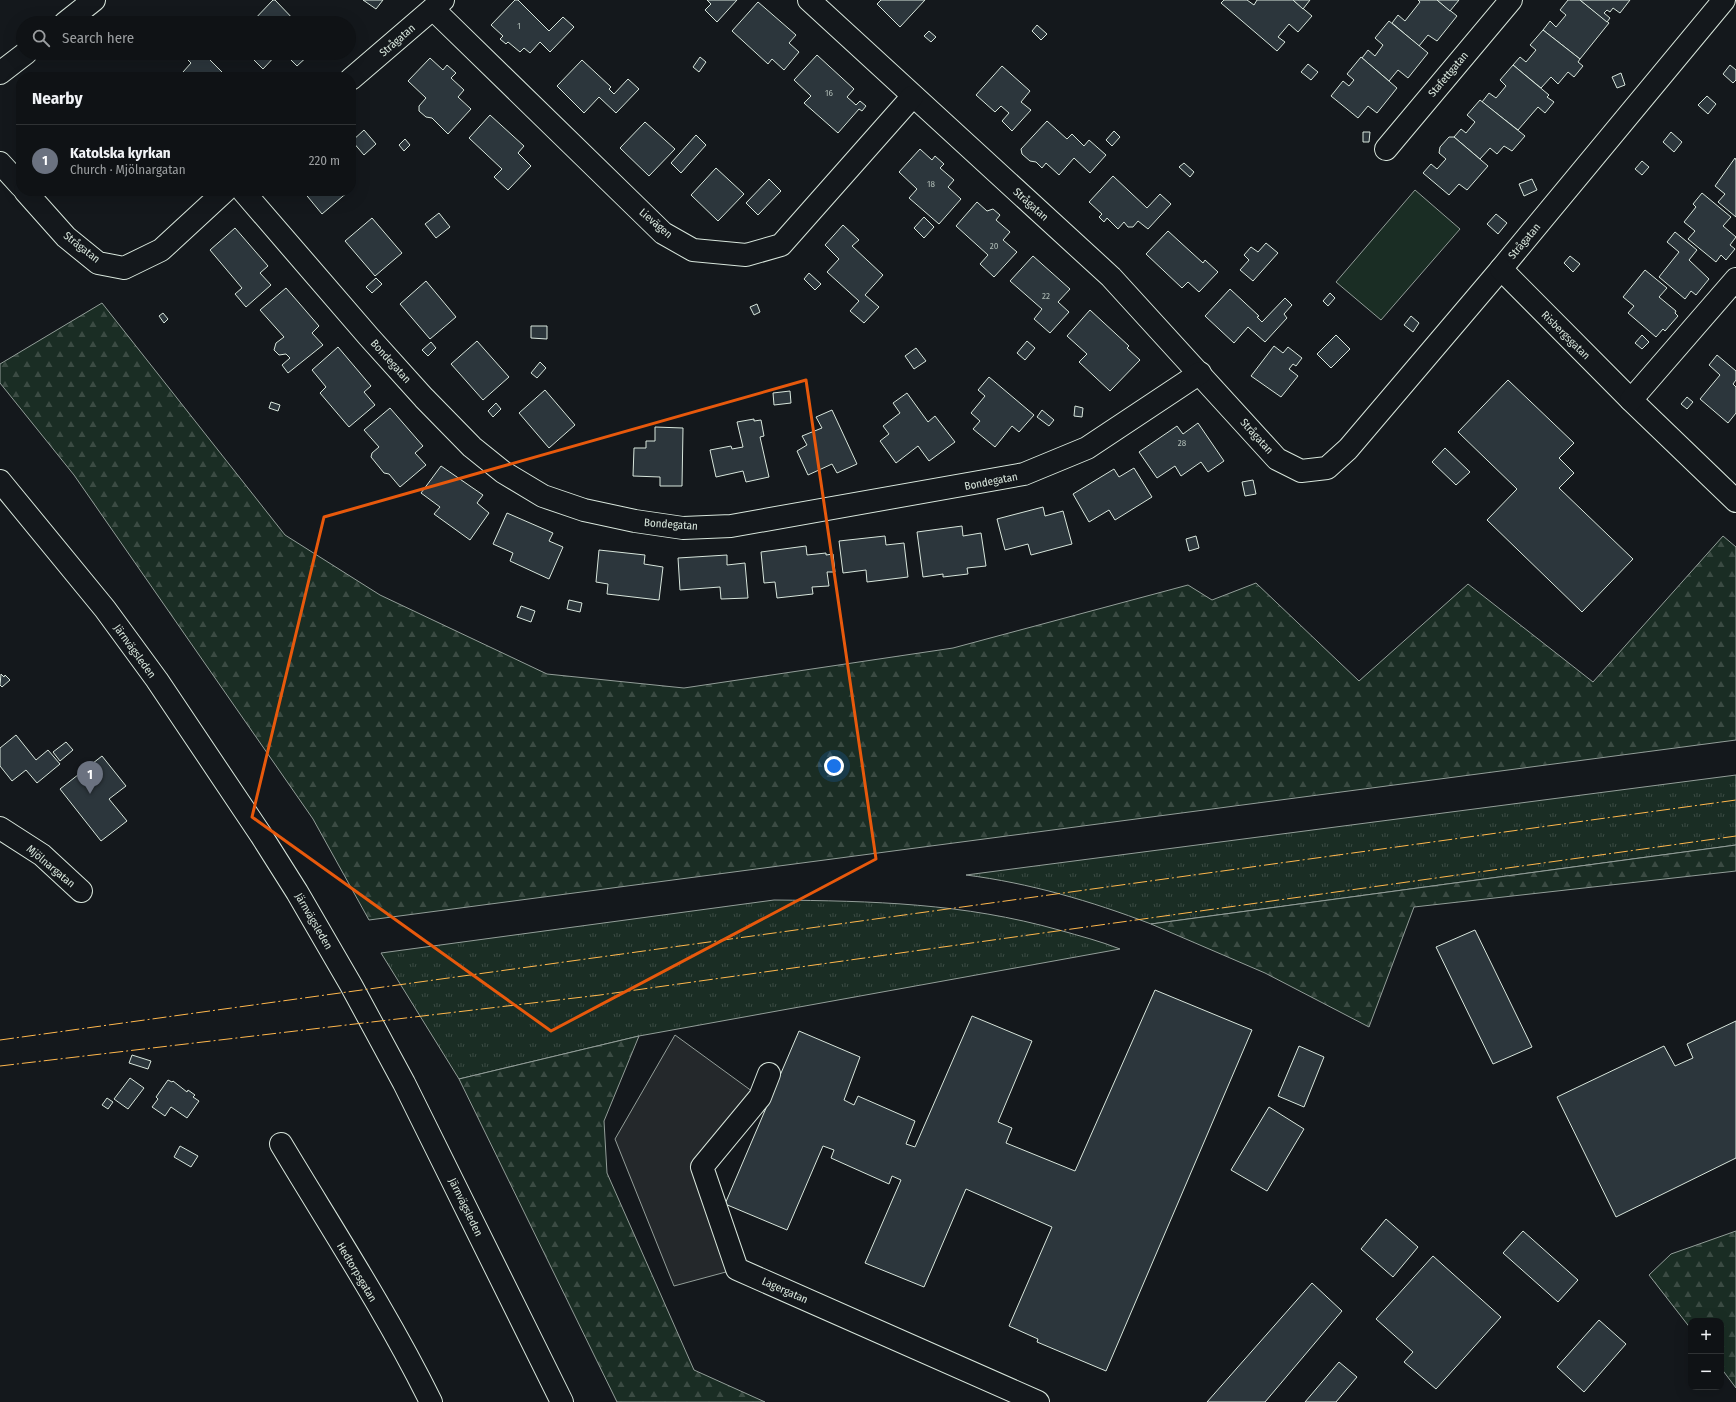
<!DOCTYPE html>
<meta charset="utf-8">
<style>
:root{--surface:#0f1215;--page:#1d2022;--text:#f1f3f6;--muted:#9b9ea0;--line:#2f3234;--accent:#b45309}
body{margin:0;font-family:"Fira Sans Condensed",sans-serif;background:var(--page);color:var(--text)}
.controls{position:absolute;right:12px;bottom:12px;display:grid;overflow:hidden;border-radius:8px;box-shadow:0 4px 16px #0002}
.controls button{width:36px;height:36px;display:grid;place-items:center;padding:0;border:0;border-bottom:1px solid var(--line);background:var(--surface);color:var(--text);font:20px sans-serif}
.you{position:absolute;left:834px;top:766px;width:14px;height:14px;margin:-10px;border:3px solid #fff;border-radius:50%;background:#1a73e8;box-shadow:0 0 0 6px #1a73e833}
.badge{display:grid;place-items:center;width:26px;height:26px;border-radius:50%;background:var(--accent);color:#fff;font-size:13px;font-weight:700}
.pin{position:absolute;translate:-50% -33px;filter:drop-shadow(0 1px 2px #0008)}
.pin::after{content:'';position:absolute;top:21px;width:14px;height:12px;background:inherit;clip-path:polygon(0 0,100% 0,50% 100%)}
.list{margin:0;padding:0;list-style:none}
h2{display:flex;justify-content:space-between;align-items:center;height:52px;margin:0;padding:0 16px;font-size:17px}
h2 small{font-size:13px;font-weight:400;color:var(--muted)}
.list li{display:grid;grid-template-columns:26px 1fr auto;gap:12px;align-items:center;box-sizing:border-box;height:72px;padding:0 16px;border-top:1px solid var(--line)}
.list b{display:block;font-size:15px;white-space:nowrap}
.list p{margin:0;font-size:13px;white-space:nowrap;color:var(--muted)}
.list em{font-size:13px;font-style:normal;color:var(--muted)}
.icon{flex:none;width:22px;height:22px;fill:none;stroke:currentColor;stroke-width:2;stroke-linecap:round;stroke-linejoin:round}
.map{position:relative;flex:none;width:1736px;height:1402px;overflow:hidden}
.search{position:absolute;background:var(--surface);box-shadow:0 4px 16px #0002;left:16px;top:16px;width:340px;height:44px;display:flex;align-items:center;gap:10px;box-sizing:border-box;padding:0 14px;border-radius:22px;color:var(--muted);font-size:15px}
.panel{position:absolute;background:var(--surface);box-shadow:0 4px 16px #0002;left:16px;top:72px;width:340px;height:124px;border-radius:16px}
.map>svg:first-child{display:block}
.grass{fill:url(#grass-tufts);stroke:#939e99}
.forest{fill:url(#forest-firs);stroke:#939e99}
.green{fill:#1a2d24;stroke:#939e99}
.parking{fill:#24282b;stroke:#939e99}
.building{fill:#2c363c;stroke:#d8e6dc}
.lines{fill:none;stroke-linecap:round;stroke-linejoin:round}
.minor-casing{stroke:#d8e6dc;stroke-width:24}
.major-casing{stroke:#d8e6dc;stroke-width:24}
.minor{stroke:#14181c;stroke-width:22}
.major{stroke:#14181c;stroke-width:22}
.power{stroke:#ffb74d;stroke-width:1;stroke-dasharray:14 3 2 3;stroke-linecap:butt}
.marked{fill:none;stroke:#e8590c;stroke-width:3;stroke-linejoin:round}
.labels{text-anchor:middle;stroke-width:3;stroke-linejoin:round;paint-order:stroke}
.number-label{font-size:9px;fill:#adbab4}
.street-label{font-size:11px;fill:#d8e6dc;stroke:#14181c}
</style>
<div class="map">
<svg width="1736" height="1402" viewBox="0 0 1736 1402">
<defs>
<pattern id="grass-tufts" width="24" height="20" patternUnits="userSpaceOnUse"><rect width="24" height="20" fill="#1a2d24"/><path d="M3 7l-1-3M5 7V3M7 7l1-3M15 17l-1-3M17 17v-4M19 17l1-3" fill="none" stroke="#3b4b43"/></pattern>
<pattern id="forest-firs" width="22" height="20" patternUnits="userSpaceOnUse"><rect width="22" height="20" fill="#1a2d24"/><path d="M5 1l3.5 6h-7zM16 11l3.5 6h-7z" fill="#3b4b43"/></pattern>
</defs>
<rect width="100%" height="100%" fill="#14181c"/>
<g class="grass">
<path d="M1736,775V845L1151,924C1091,901 1029,883 966,875Z"/>
<path d="M774,900C873,901 963,903 1059,930C1080,936 1100,941 1120,949L639,1036L459,1079L381,953Z"/>
</g>
<g class="forest">
<polygon points="102,303 285,535 380,595 547,674 684,688 953,648 1188,585 1212,600 1256,583 1359,681 1468,584 1593,682 1723,536 1736,547 1736,740 369,920 313,819 74,475 0,383 0,364"/>
<polygon points="1736,845 1736,871 1414,907 1369,1027 1265,973 1151,924"/>
<polygon points="639,1036 604,1121 607,1173 694,1370 765,1402 617,1402 459,1079"/>
<polygon points="1736,1231 1736,1388 1721,1368 1721,1321 1691,1321 1691,1329 1649,1275 1671,1254"/>
</g>
<polygon class="green" points="1415,190 1460,229 1381,320 1336,282"/>
<polygon class="parking" points="675,1035 760,1097 702,1167 737,1269 674,1286 615,1139"/>
<g class="building">
<polygon points="273,0 275,0 297,23 251,23"/>
<polygon points="363,0 383,0 376,9"/>
<polygon points="515,0 518,0 549,31 563,17 574,27 550,52 540,42 530,53 524,48 520,52 508,42 506,44 500,39 503,36 491,25"/>
<polygon points="707,0 737,0 717,22 705,10 711,4"/>
<polygon points="881,0 925,0 900,27 877,4"/>
<polygon points="1224,0 1247,0 1254,5 1257,0 1293,0 1312,16 1298,32 1289,24 1278,37 1285,42 1277,51 1221,3"/>
<polygon points="1293,0 1310,0 1303,9"/>
<polygon points="1418,0 1437,0 1457,16 1437,41 1428,35 1419,46 1392,23 1398,15 1405,21 1420,2"/>
<polygon points="1437,0 1459,0 1450,11"/>
<polygon points="1568,0 1580,0 1609,23 1580,59 1543,30 1550,21 1556,27 1566,15 1560,10"/>
<polygon points="1580,0 1630,0 1620,13 1613,8 1610,12 1607,10 1604,13 1610,18 1607,22"/>
<polygon points="758,2 796,35 789,43 799,52 784,70 772,59 768,64 732,31"/>
<polygon points="1389,21 1428,53 1408,78 1398,70 1389,81 1362,58 1368,50 1375,56 1383,45 1375,38"/>
<polygon points="1037,25 1047,34 1041,40 1032,31"/>
<polygon points="1543,30 1580,59 1578,62 1583,66 1574,77 1568,72 1558,84 1551,77 1541,88 1513,65 1520,57 1526,62 1536,50 1530,45"/>
<polygon points="929,31 936,37 931,42 924,36"/>
<polygon points="194,53 203,53 227,77 186,77 183,72 191,63 188,60"/>
<polygon points="247,53 278,53 263,69"/>
<polygon points="284,53 311,53 297,66"/>
<polygon points="817,55 854,89 847,97 856,105 860,101 866,106 862,111 859,109 838,133 804,103 811,96 794,80"/>
<polygon points="700,57 706,62 699,72 693,67"/>
<polygon points="1361,57 1397,88 1377,113 1368,106 1358,118 1331,96 1343,81 1349,86 1354,80 1347,74"/>
<polygon points="430,58 443,70 447,65 456,73 451,78 464,90 458,97 471,109 448,134 432,118 426,117 419,111 419,106 426,98 408,81"/>
<polygon points="582,60 611,87 609,89 614,94 628,79 639,89 616,113 599,97 584,113 557,86"/>
<polygon points="1308,64 1318,72 1311,80 1301,72"/>
<polygon points="1513,65 1549,95 1547,97 1554,102 1545,113 1538,107 1518,130 1482,102 1489,93 1496,98 1506,86 1500,80"/>
<polygon points="1730,65 1736,70 1736,80 1733,83 1723,74"/>
<polygon points="1002,66 1030,91 1021,102 1031,110 1012,131 1002,121 1009,113 1001,106 995,112 976,95"/>
<polygon points="1621,73 1625,85 1617,88 1612,77"/>
<polygon points="1707,96 1716,104 1708,114 1698,105"/>
<polygon points="1480,100 1525,136 1512,151 1504,146 1497,154 1490,148 1480,159 1454,137 1461,129 1466,133 1475,122 1467,115"/>
<polygon points="490,115 524,146 518,153 531,166 508,190 494,177 502,169 469,138"/>
<polygon points="1047,121 1067,139 1072,134 1084,146 1089,140 1106,155 1090,173 1074,158 1059,175 1046,163 1042,168 1036,162 1030,161 1022,154 1021,149"/>
<polygon points="645,122 675,149 649,176 620,148"/>
<polygon points="364,130 376,144 364,155 352,141"/>
<polygon points="1114,131 1120,137 1112,146 1106,140"/>
<polygon points="1363,132 1370,132 1369,142 1363,142"/>
<polygon points="1671,132 1682,142 1674,152 1663,142"/>
<polygon points="696,135 706,145 681,173 671,163"/>
<polygon points="1449,137 1454,137 1488,166 1467,190 1459,184 1449,195 1423,173 1431,164 1437,169 1446,159 1439,153 1440,147"/>
<polygon points="405,139 410,145 404,151 399,145"/>
<polygon points="920,149 932,160 935,156 944,164 940,168 954,180 948,187 961,199 939,224 909,198 917,189 899,172"/>
<polygon points="1735,158 1736,160 1736,217 1718,202 1725,194 1715,186"/>
<polygon points="1642,161 1649,167 1642,175 1635,169"/>
<polygon points="1184,163 1194,172 1190,177 1179,167"/>
<polygon points="716,168 744,194 718,221 691,195"/>
<polygon points="1113,176 1147,208 1160,194 1171,204 1148,229 1138,221 1133,227 1128,227 1124,222 1118,229 1107,218 1104,222 1099,217 1102,214 1089,202"/>
<polygon points="769,179 781,191 758,215 746,203"/>
<polygon points="1532,179 1537,190 1524,196 1519,184"/>
<polygon points="303,191 349,191 322,214"/>
<polygon points="1702,193 1731,217 1723,226 1736,237 1730,245 1735,249 1726,260 1721,255 1716,262 1688,239 1695,231 1684,222 1696,207 1693,204"/>
<polygon points="977,202 987,211 993,209 1000,215 996,220 1010,232 1003,240 1017,252 994,277 980,264 988,255 956,226"/>
<polygon points="439,213 450,227 436,238 425,224"/>
<polygon points="1496,214 1507,223 1498,234 1487,224"/>
<polygon points="924,217 934,227 924,238 914,228"/>
<polygon points="372,218 402,253 375,276 345,241"/>
<polygon points="843,225 859,240 852,246 883,275 865,295 879,307 864,323 850,311 859,301 827,272 839,259 825,245"/>
<polygon points="235,228 268,266 260,273 271,285 246,307 235,294 242,288 210,250"/>
<polygon points="1168,231 1203,263 1205,260 1218,272 1199,292 1188,282 1182,288 1146,254"/>
<polygon points="1675,232 1697,250 1689,260 1709,279 1696,295 1691,291 1685,299 1659,277 1679,252 1667,242"/>
<polygon points="1266,243 1278,253 1253,281 1240,270 1249,260 1244,255 1251,247 1258,252"/>
<polygon points="1033,256 1070,289 1058,302 1069,312 1050,333 1034,319 1042,309 1010,281"/>
<polygon points="1570,256 1580,264 1573,272 1564,263"/>
<polygon points="1645,270 1667,288 1659,297 1676,311 1675,313 1678,316 1665,331 1663,329 1656,337 1628,313 1634,306 1623,297"/>
<polygon points="809,273 821,284 815,290 804,279"/>
<polygon points="376,278 382,284 372,293 366,287"/>
<polygon points="426,281 456,317 430,339 400,304"/>
<polygon points="286,288 319,326 312,333 323,345 288,373 282,365 290,358 286,354 279,355 274,350 276,343 284,337 260,310"/>
<polygon points="1230,289 1259,316 1257,317 1262,322 1285,298 1292,305 1284,314 1287,318 1265,342 1248,327 1234,343 1205,316"/>
<polygon points="1330,293 1335,298 1328,306 1323,301"/>
<polygon points="757,304 760,312 754,315 750,307"/>
<polygon points="1090,310 1129,346 1127,348 1140,360 1110,391 1079,362 1087,354 1067,336"/>
<polygon points="163,313 168,319 164,323 159,316"/>
<polygon points="1411,316 1419,323 1413,332 1404,325"/>
<polygon points="531,326 547,326 547,339 531,338"/>
<polygon points="1336,335 1350,349 1331,368 1317,354"/>
<polygon points="1642,335 1649,342 1642,349 1635,343"/>
<polygon points="477,341 509,377 483,400 451,364"/>
<polygon points="1027,341 1035,348 1025,360 1017,353"/>
<polygon points="431,342 436,348 428,356 422,350"/>
<polygon points="1274,346 1283,353 1288,347 1302,358 1296,366 1293,364 1289,369 1298,376 1281,397 1251,376"/>
<polygon points="338,347 371,386 364,392 375,405 349,427 320,393 326,387 312,370"/>
<polygon points="916,348 926,361 914,369 905,356"/>
<polygon points="1717,355 1736,371 1736,380 1733,384 1736,387 1736,413 1728,423 1700,399 1720,375 1709,365"/>
<polygon points="540,362 546,368 537,378 531,373"/>
<polygon points="989,377 1034,415 1019,432 1012,426 995,447 973,429 980,421 971,413 985,396 978,390"/>
<polygon points="1508,380 1574,443 1559,458 1574,473 1559,488 1633,559 1582,612 1487,520 1517,489 1458,432"/>
<polygon points="545,390 575,425 549,448 519,413"/>
<polygon points="790,391 791,403 774,405 773,393"/>
<polygon points="907,393 928,422 935,416 955,442 929,461 918,446 896,463 880,441 889,434 883,426 900,413 893,403"/>
<polygon points="1687,397 1693,402 1687,409 1681,404"/>
<polygon points="271,402 280,405 278,411 269,408"/>
<polygon points="496,403 501,409 493,417 488,411"/>
<polygon points="1075,406 1083,408 1082,417 1074,416"/>
<polygon points="390,408 423,446 415,453 426,465 400,487 389,474 384,473 371,457 372,453 379,447 364,430"/>
<polygon points="832,410 857,464 837,473 832,464 808,475 797,451 807,445 802,436 822,428 816,417"/>
<polygon points="1042,410 1054,420 1049,426 1037,417"/>
<polygon points="754,419 754,421 761,420 764,436 760,437 769,477 746,482 743,471 716,477 710,450 731,446 732,449 743,447 737,422"/>
<polygon points="1198,423 1224,461 1208,472 1201,462 1181,476 1175,466 1157,478 1139,452 1177,426 1183,434"/>
<polygon points="655,427 683,428 682,486 660,486 660,477 633,476 634,448 646,448 646,441 655,441"/>
<polygon points="1445,448 1470,472 1456,485 1432,462"/>
<polygon points="441,466 483,495 477,503 489,513 470,540 434,514 440,507 421,493"/>
<polygon points="1134,468 1152,497 1115,520 1109,510 1089,522 1073,494 1114,469 1119,477"/>
<polygon points="1253,480 1256,494 1245,496 1242,482"/>
<polygon points="1043,507 1045,516 1063,511 1072,544 1031,555 1028,544 1005,550 997,519"/>
<polygon points="507,513 553,533 549,541 563,547 549,579 510,561 513,553 493,544"/>
<polygon points="962,526 963,536 981,533 986,566 967,568 968,574 943,577 943,574 923,577 917,532"/>
<polygon points="885,536 886,545 904,543 908,577 867,582 866,570 843,573 839,541"/>
<polygon points="1196,536 1199,548 1189,551 1186,539"/>
<polygon points="806,546 807,555 826,553 826,555 833,554 835,572 827,572 829,586 812,587 813,594 777,598 775,582 764,583 761,552"/>
<polygon points="599,550 645,555 644,564 663,567 659,600 607,594 608,584 596,582"/>
<polygon points="727,555 727,565 745,563 748,598 721,599 720,587 680,590 678,558"/>
<polygon points="569,600 582,603 580,612 567,609"/>
<polygon points="521,606 535,611 531,622 517,617"/>
<polygon points="1,674 4,677 5,675 10,680 2,687 0,685"/>
<polygon points="16,735 36,760 48,750 60,764 37,783 26,770 12,781 0,766 0,748"/>
<polygon points="66,742 73,750 60,761 53,752"/>
<polygon points="102,756 126,786 109,799 127,821 101,841 60,789"/>
<polygon points="1475,930 1532,1047 1493,1064 1436,947"/>
<polygon points="1155,990 1252,1030 1106,1371 1037,1342 1038,1339 1009,1326 1052,1227 966,1189 924,1287 865,1263 901,1180 892,1176 889,1184 831,1158 834,1150 823,1146 787,1230 725,1204 799,1031 860,1057 844,1100 854,1105 858,1096 915,1121 906,1144 915,1147 972,1016 1032,1041 998,1122 1012,1128 1006,1143 1075,1171"/>
<polygon points="1736,1021 1736,1158 1616,1217 1557,1097 1664,1046 1675,1066 1693,1058 1687,1044"/>
<polygon points="1299,1046 1324,1057 1304,1107 1278,1096"/>
<polygon points="132,1055 151,1061 148,1069 129,1063"/>
<polygon points="130,1078 144,1088 128,1109 114,1099"/>
<polygon points="168,1080 172,1082 173,1081 187,1092 188,1090 195,1095 193,1097 199,1101 187,1118 171,1107 165,1116 152,1107 158,1099 156,1097"/>
<polygon points="107,1098 113,1102 108,1109 102,1105"/>
<polygon points="1269,1107 1304,1129 1267,1191 1231,1170"/>
<polygon points="180,1146 198,1156 191,1167 174,1157"/>
<polygon points="1386,1219 1418,1247 1393,1277 1361,1249"/>
<polygon points="1523,1231 1578,1280 1558,1302 1503,1253"/>
<polygon points="1433,1256 1501,1317 1436,1389 1404,1362 1413,1352 1376,1319"/>
<polygon points="1312,1283 1342,1311 1265,1402 1207,1402"/>
<polygon points="1599,1320 1626,1344 1584,1392 1557,1367"/>
<polygon points="1339,1362 1357,1377 1336,1402 1305,1402"/>
</g>
<g class="lines">
<g class="minor-casing">
<g id="minor">
<polyline points="809,0 1111,277 1277,459 1301,471 1327,468 1348,449 1501,269 1724,0"/>
<polyline points="433,9 663,233 693,250 746,255 781,245 912,97"/>
<polyline points="65,23 94,0"/>
<polyline points="0,73 26,53"/>
<polyline points="351,79 443,0"/>
<polyline points="1386,149 1511,0"/>
<polyline points="0,163 21,186"/>
<polyline points="25,191 66,237 98,263 124,268 161,250 225,191"/>
<polyline points="243,191 369,337 424,398 472,447 503,472 543,496 584,510 635,521 683,528 731,526 1024,474 1087,448 1200,373"/>
<polyline points="1501,269 1631,400 1736,501"/>
<polyline points="1631,400 1736,279"/>
<polyline points="0,828 42,855 81,891"/>
<polyline points="769,1074 760,1097 702,1167 737,1269 1038,1402"/>
<path d="M281,1144C332,1229 387,1313 431,1402"/>
</g>
</g>
<g class="major-casing">
<polyline id="major" points="0,481 105,609 157,680 261,835 297,892 351,985 404,1083 562,1402"/>
</g>
<use href="#minor" class="minor"/>
<use href="#major" class="major"/>
<g class="power">
<polyline points="0,1040 1736,800"/>
<polyline points="0,1066 600,995 1736,836"/>
</g>
</g>
<path class="marked" d="M806,380L876,859L551,1031L252,817L324,517Z"/>
<g class="labels">
<g class="number-label">
<text x="519" y="29">1</text>
<text x="829" y="96">16</text>
<text x="931" y="187">18</text>
<text x="994" y="249">20</text>
<text x="1046" y="299">22</text>
<text x="1182" y="446">28</text>
</g>
<g class="street-label">
<text transform="translate(397 40) rotate(-41)" y="4">Strågatan</text>
<text transform="translate(1448 74) rotate(-50)" y="4">Stafettgatan</text>
<text transform="translate(1031 204) rotate(42)" y="4">Strågatan</text>
<text transform="translate(656 223) rotate(40)" y="4">Lievägen</text>
<text transform="translate(1524 241) rotate(-50)" y="4">Strågatan</text>
<text transform="translate(82 247) rotate(38)" y="4">Strågatan</text>
<text transform="translate(1566 335) rotate(45)" y="4">Risbergsgatan</text>
<text transform="translate(391 361) rotate(48)" y="4">Bondegatan</text>
<text transform="translate(1257 436) rotate(48)" y="4">Strågatan</text>
<text transform="translate(991 481) rotate(-11)" y="4">Bondegatan</text>
<text transform="translate(671 524) rotate(4)" y="4">Bondegatan</text>
<text transform="translate(135 651) rotate(54)" y="4">Järnvägsleden</text>
<text transform="translate(51 866) rotate(40)" y="4">Mjölnargatan</text>
<text transform="translate(314 921) rotate(60)" y="4">Järnvägsleden</text>
<text transform="translate(466 1207) rotate(64)" y="4">Järnvägsleden</text>
<text transform="translate(357 1272) rotate(59)" y="4">Hedtorpsgatan</text>
<text transform="translate(785 1290) rotate(24)" y="4">Lagergatan</text>
</g>
</g>
</svg>
<div class="controls">
<button>+</button>
<button>−</button>
</div>
<div class="you"></div>
<div class="pin badge" style="left:90px;top:794px;background:#6b7280">1</div>
<div class="search"><svg class="icon" aria-label="search" viewBox="0 0 24 24"><circle cx="10" cy="10" r="6"/><path d="M15 15l6 6"/></svg>Search here</div>
<section class="panel">
<h2>Nearby<small></small></h2>
<ul class="list">
<li><span class="badge" style="background:#6b7280">1</span><div><b>Katolska kyrkan</b><p>Church · Mjölnargatan</p></div><em>220 m</em></li>
</ul>
</section>
</div>
